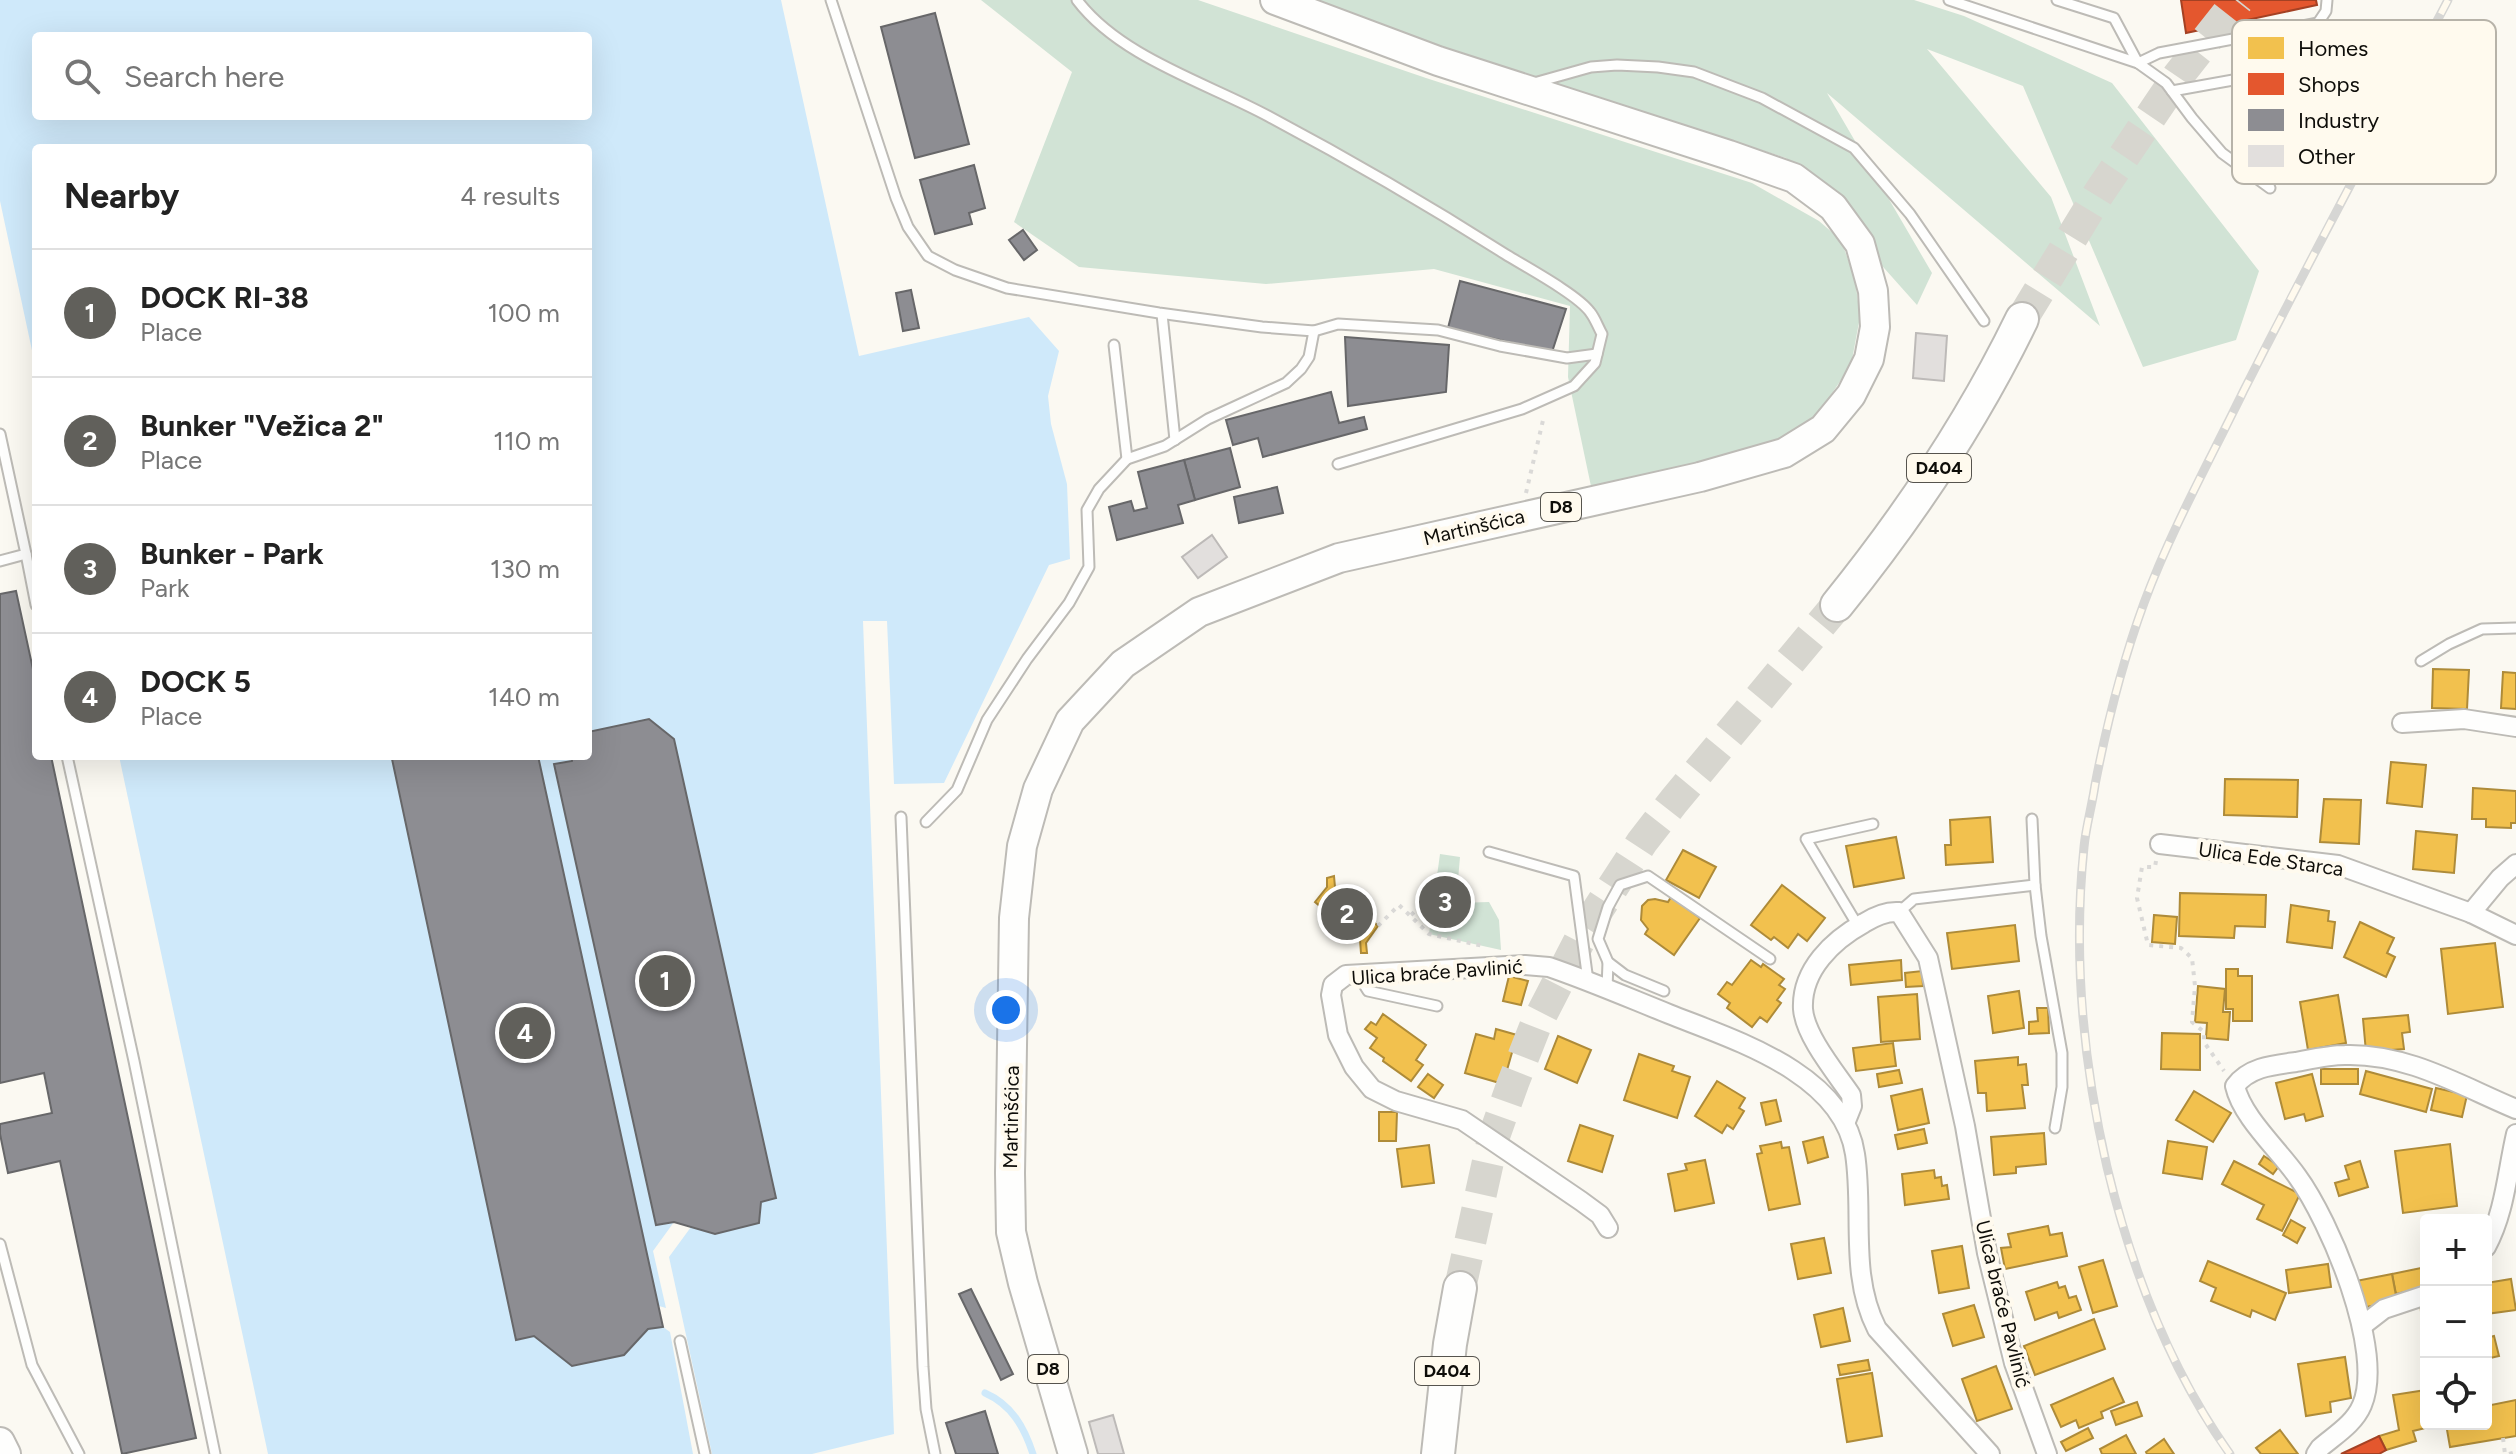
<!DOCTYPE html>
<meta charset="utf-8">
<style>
:root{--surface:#fff;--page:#f6f6f6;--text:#222;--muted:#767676;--line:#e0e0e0;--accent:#61605b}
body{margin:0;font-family:Figtree,sans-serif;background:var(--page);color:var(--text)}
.controls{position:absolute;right:24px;bottom:24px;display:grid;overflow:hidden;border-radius:8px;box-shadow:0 8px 32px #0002}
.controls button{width:72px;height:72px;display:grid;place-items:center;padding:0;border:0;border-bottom:2px solid var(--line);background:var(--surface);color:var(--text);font:40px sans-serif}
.you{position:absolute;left:1006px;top:1010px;width:28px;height:28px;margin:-20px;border:6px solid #fff;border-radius:50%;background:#1a73e8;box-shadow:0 0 0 12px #1a73e833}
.badge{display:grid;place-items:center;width:52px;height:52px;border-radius:50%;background:var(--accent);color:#fff;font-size:26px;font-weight:700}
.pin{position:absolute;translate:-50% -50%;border:4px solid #fff;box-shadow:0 2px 8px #0006}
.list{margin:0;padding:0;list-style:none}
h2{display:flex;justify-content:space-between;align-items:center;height:104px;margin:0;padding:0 32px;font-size:34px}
h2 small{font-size:26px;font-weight:400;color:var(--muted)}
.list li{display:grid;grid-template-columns:52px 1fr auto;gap:24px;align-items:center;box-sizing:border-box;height:128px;padding:0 32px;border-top:2px solid var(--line)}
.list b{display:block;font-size:30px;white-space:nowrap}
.list p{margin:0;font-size:26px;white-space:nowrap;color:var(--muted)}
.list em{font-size:26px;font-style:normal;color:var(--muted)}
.icon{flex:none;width:44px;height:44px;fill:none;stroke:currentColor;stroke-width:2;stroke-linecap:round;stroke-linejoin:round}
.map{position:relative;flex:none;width:2516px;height:1454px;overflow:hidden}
.search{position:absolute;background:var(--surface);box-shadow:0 8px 32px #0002;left:32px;top:32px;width:560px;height:88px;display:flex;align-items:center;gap:20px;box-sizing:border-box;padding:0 28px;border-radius:8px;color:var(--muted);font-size:30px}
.panel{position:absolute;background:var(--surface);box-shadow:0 8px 32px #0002;left:32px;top:144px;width:560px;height:616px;border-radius:8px}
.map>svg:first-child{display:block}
.green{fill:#d1e3d5}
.water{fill:#cfe9fa;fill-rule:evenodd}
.pier{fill:#fbf9f2}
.homes{fill:#f2c14e;stroke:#ae8b39;stroke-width:2}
.shops{fill:#e4572e;stroke:#a44123;stroke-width:2}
.industry{fill:#8d8d92;stroke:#676769;stroke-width:2}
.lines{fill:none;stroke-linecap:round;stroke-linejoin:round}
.stream{stroke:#cfe9fa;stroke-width:7}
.building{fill:#e2dfdd;stroke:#bdbab8;stroke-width:2}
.highway-tunnel{stroke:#d7d6cf;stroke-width:32;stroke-dasharray:32 16;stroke-linecap:butt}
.lane-casing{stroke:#bdbbb6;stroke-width:13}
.street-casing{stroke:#bdbbb6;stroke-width:22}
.primary-casing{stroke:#bdbbb6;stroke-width:32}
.highway-casing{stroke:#bdbbb6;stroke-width:36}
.path{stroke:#dad9d7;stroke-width:4;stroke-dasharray:4 6;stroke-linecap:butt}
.lane{stroke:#fefefd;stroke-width:9}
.street{stroke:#fefefd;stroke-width:18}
.primary{stroke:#fefefd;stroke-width:28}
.highway{stroke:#fefefd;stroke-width:32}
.rail-casing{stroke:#d6d6d4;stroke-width:9}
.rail{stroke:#fffaee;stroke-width:6;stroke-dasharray:18;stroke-linecap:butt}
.labels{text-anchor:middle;stroke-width:8;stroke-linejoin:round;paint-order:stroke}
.shield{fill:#fffaee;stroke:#56544e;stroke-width:2}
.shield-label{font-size:18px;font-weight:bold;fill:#0e0d09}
.street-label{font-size:20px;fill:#0e0d09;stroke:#fffaee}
.key{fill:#fffaee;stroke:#b7b3a9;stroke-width:2}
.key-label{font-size:22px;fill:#0e0d09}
</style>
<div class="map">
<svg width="2516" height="1454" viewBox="0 0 2516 1454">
<rect width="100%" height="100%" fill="#fbf9f2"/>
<g class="green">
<polygon points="981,0 1198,0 1426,78 1752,183 1819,221 1841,240 1855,279 1860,317 1851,365 1806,432 1592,491 1568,377 1570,306 1434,269 1266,284 1079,267 1014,222 1072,72"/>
<polygon points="1314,0 1914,0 1964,16 2112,83 2259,271 2236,340 2143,367 2023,86 1927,49 2051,197 2100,326 1827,93 1932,273 1917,305 1786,158 1522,75 1360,18"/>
<polygon points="1440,854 1460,857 1456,903 1489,902 1499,920 1501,950 1429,934"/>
</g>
<path class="water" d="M0,0H781L859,356L1029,317L1059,351L1048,396L1051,424L1067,484L1070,559L1049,565L944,783L894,784L887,621H863L894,1434L812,1454H268L119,756H588V148H36V369L0,201ZM36,36H588V116H36Z"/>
<polygon class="pier" points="674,1222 691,1227 669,1257 712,1454 693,1454 670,1332 663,1327 659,1306 666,1308 653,1251"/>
<g class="homes">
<polygon points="2433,669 2469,670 2467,709 2432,708"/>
<polygon points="2503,672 2516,673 2516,709 2501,708"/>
<polygon points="2391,762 2426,765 2422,807 2387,803"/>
<polygon points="2225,779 2298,780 2297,817 2224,815"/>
<polygon points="2473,788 2516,791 2516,823 2511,823 2511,828 2486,827 2486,819 2472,819"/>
<polygon points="2324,799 2361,800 2359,844 2320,842"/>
<polygon points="1990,817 1993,862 1946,865 1945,845 1951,845 1950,820"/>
<polygon points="2416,831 2457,835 2454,873 2413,869"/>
<polygon points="1896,837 1904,878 1854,887 1846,846"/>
<polygon points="1683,850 1716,867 1699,898 1666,880"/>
<polygon points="1334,876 1335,887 1378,926 1366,943 1367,953 1361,953 1360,940 1315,902 1327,887 1327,878"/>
<polygon points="1782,885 1825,918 1807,941 1798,934 1788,948 1774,937 1771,940 1751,925"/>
<polygon points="2180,893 2266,895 2265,927 2235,926 2234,938 2179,936"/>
<polygon points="1671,897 1700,918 1674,955 1645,934 1648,929 1641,920 1642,906 1648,900 1655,899 1668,902"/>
<polygon points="2291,905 2329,911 2328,921 2335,922 2332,948 2287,942"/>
<polygon points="2154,915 2177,917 2175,944 2152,942"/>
<polygon points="2360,922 2394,938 2387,953 2395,957 2386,977 2344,957"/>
<polygon points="2015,925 2019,961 1952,969 1947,933"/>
<polygon points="2495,943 2503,1007 2448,1014 2441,949"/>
<polygon points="1751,960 1761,967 1763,964 1784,979 1779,985 1785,989 1777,1000 1781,1003 1767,1022 1760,1017 1752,1027 1727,1008 1730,1003 1718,994 1727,982 1732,985"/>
<polygon points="1901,960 1902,980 1851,985 1849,965"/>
<polygon points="2226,969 2238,969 2238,976 2252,976 2252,1021 2233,1021 2233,1009 2226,1009"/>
<polygon points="1922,971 1923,986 1906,987 1905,973"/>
<polygon points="1509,976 1528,981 1521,1005 1503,1001"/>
<polygon points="2198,986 2225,989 2223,1012 2230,1012 2228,1040 2206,1038 2207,1023 2195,1022"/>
<polygon points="2019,991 2024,1028 1993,1033 1988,996"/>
<polygon points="1917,994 1920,1039 1881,1042 1878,997"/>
<polygon points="2338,995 2346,1043 2308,1050 2300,1002"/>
<polygon points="2037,1008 2048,1008 2049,1033 2029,1034 2029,1022 2038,1021"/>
<polygon points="1383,1014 1426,1045 1416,1060 1423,1065 1411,1081 1383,1061 1384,1058 1370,1048 1377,1038 1365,1029 1371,1022 1376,1025"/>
<polygon points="2408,1015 2410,1032 2402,1033 2404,1049 2366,1052 2363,1019"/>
<polygon points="1496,1029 1517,1035 1503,1084 1465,1073 1476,1034 1494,1039"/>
<polygon points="2162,1033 2200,1034 2200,1070 2161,1069"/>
<polygon points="1558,1036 1591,1050 1577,1083 1545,1069"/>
<polygon points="1893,1043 1896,1066 1856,1071 1853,1048"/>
<polygon points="1639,1054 1674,1066 1672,1071 1690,1077 1677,1118 1624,1100"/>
<polygon points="2018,1057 2018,1065 2026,1064 2028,1085 2022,1085 2025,1108 1987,1111 1986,1093 1978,1093 1975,1061"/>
<rect x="2321" y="1069" width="37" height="15"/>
<polygon points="1899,1070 1902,1083 1879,1087 1877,1074"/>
<polygon points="2366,1071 2432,1089 2426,1112 2360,1094"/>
<polygon points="1428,1074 1443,1085 1434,1098 1418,1087"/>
<polygon points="2312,1074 2323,1116 2306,1121 2304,1114 2285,1119 2276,1083"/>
<polygon points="1717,1081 1745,1098 1739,1108 1744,1111 1733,1129 1727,1125 1722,1133 1695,1116"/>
<polygon points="2436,1088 2467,1095 2462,1117 2431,1110"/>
<polygon points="1922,1089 1929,1123 1898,1130 1891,1096"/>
<polygon points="2194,1091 2231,1113 2213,1142 2176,1120"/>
<polygon points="1776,1100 1781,1121 1766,1125 1761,1103"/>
<polygon points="1379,1112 1397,1112 1396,1141 1379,1141"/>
<polygon points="1580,1125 1613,1136 1602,1172 1568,1161"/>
<polygon points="1924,1129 1927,1143 1898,1149 1895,1135"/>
<polygon points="2044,1133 2046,1164 2016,1167 2016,1173 1994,1175 1991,1137"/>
<polygon points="1823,1137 1828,1157 1808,1163 1803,1142"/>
<polygon points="2168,1141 2207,1147 2202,1179 2163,1173"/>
<polygon points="1781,1142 1782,1148 1789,1147 1800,1204 1769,1210 1757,1154 1762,1153 1760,1146"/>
<polygon points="2450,1144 2457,1206 2403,1213 2395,1151"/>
<polygon points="1429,1145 1434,1183 1402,1187 1397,1149"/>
<polygon points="2264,1156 2279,1166 2273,1174 2259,1164"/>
<polygon points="1705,1160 1714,1203 1675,1211 1668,1174 1687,1170 1685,1164"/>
<polygon points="2234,1161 2300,1194 2282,1231 2257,1219 2264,1205 2222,1184"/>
<polygon points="2360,1161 2368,1187 2339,1196 2335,1183 2349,1179 2345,1166"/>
<polygon points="1934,1170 1935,1178 1941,1177 1942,1186 1947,1185 1949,1199 1905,1205 1902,1174"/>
<polygon points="2291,1220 2305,1228 2297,1243 2283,1235"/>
<polygon points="2048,1226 2050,1235 2062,1233 2067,1256 2005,1269 2001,1248 2011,1247 2008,1234"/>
<polygon points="1824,1238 1831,1273 1798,1279 1791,1244"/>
<polygon points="1962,1246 1969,1288 1939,1293 1932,1251"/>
<polygon points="2103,1260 2117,1306 2093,1313 2079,1267"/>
<polygon points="2208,1261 2286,1293 2275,1320 2252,1310 2250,1317 2211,1301 2216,1288 2200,1281"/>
<polygon points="2328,1264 2331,1287 2289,1293 2286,1270"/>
<polygon points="2426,1267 2426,1287 2396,1294 2392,1274"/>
<polygon points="2392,1274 2397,1301 2361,1308 2356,1281"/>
<polygon points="2511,1279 2516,1310 2486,1314 2486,1283"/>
<polygon points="2057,1282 2059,1288 2065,1286 2069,1298 2076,1296 2081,1310 2059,1318 2057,1312 2035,1320 2026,1292"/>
<polygon points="2420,1299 2426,1299 2426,1363 2425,1363"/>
<polygon points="1974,1305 1984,1337 1953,1346 1943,1314"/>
<polygon points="1843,1308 1850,1341 1821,1347 1814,1315"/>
<polygon points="2094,1319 2105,1349 2035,1375 2024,1346"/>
<polygon points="2494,1336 2499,1356 2486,1359 2486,1338"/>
<polygon points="2345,1357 2351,1398 2330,1402 2331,1412 2306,1416 2298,1364"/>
<polygon points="1868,1360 1870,1370 1840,1375 1838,1365"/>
<polygon points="1996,1366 2012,1409 1977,1421 1962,1379"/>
<polygon points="1872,1373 1882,1436 1847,1442 1837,1379"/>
<polygon points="2113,1378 2124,1402 2101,1412 2103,1418 2079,1428 2076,1420 2061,1427 2051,1405"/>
<polygon points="2426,1390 2426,1424 2438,1425 2413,1431 2416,1441 2386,1450 2379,1436 2399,1430 2393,1395"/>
<polygon points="2516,1400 2516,1436 2450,1447 2446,1424 2486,1424 2486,1406"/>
<polygon points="2137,1402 2142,1416 2116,1425 2111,1411"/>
<polygon points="2088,1428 2093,1438 2066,1451 2061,1442"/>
<polygon points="2280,1430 2298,1454 2261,1454 2256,1448"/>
<polygon points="2126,1435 2136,1454 2102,1454 2100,1449"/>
<polygon points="2164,1439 2174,1454 2147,1454 2146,1452"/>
</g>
<g class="shops">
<polygon points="2181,0 2316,0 2317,5 2186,33"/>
<polygon points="2379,1436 2386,1450 2379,1454 2341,1454"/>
</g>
<g class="industry">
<polygon points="935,13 969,144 915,158 881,27"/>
<polygon points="974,165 985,208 969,213 972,224 935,234 920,180"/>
<polygon points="1023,230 1037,250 1024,260 1009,240"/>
<polygon points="1460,281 1566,309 1552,352 1448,328"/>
<polygon points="911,290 919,328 903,331 896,293"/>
<polygon points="1345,337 1449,345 1446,392 1348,406"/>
<polygon points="1331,392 1339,423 1364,417 1367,429 1263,457 1258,438 1233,445 1226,420"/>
<polygon points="1230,448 1240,487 1195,500 1184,460"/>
<polygon points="1184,460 1195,500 1178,505 1183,523 1117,540 1109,507 1131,501 1134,511 1147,508 1138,472"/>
<polygon points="1277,487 1283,513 1239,523 1234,497"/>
<polygon points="16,591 36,683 36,756 51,756 196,1438 122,1454 60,1161 8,1173 0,1134 0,1124 52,1113 44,1073 0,1083 0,594"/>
<polygon points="649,719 674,739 776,1198 761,1202 759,1223 715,1234 674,1222 656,1225 554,764 572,761 572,756 588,756 588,732"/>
<polygon points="394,756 538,756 663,1327 648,1329 624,1355 572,1366 534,1336 516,1340 392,759"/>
<polygon points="971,1289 1013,1374 1001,1380 959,1294"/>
<polygon points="985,1411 998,1454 956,1454 946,1423"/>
</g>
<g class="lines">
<path class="stream" d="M985,1393C1012,1405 1024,1427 1033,1454"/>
</g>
<g class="building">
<polygon points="1916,333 1947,336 1944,381 1913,378"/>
<polygon points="1212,535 1227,557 1198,578 1182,557"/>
<polygon points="1113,1415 1124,1454 1098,1454 1089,1422"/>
</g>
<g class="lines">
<g class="highway-tunnel">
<polyline points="2022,319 2099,193 2178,76 2238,0"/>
<polyline points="1460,1288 1493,1139 1513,1083 1535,1027 1586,928 1642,842 1674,801 1837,605"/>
</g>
<g class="lane-casing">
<g id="lane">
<polyline points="831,0 896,198 908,227 928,256 955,270 1007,288 1159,313 1262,327 1314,331 1338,324 1438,330 1500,346 1567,358 1597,354"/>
<path d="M1077,0C1120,57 1207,83 1268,116C1349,159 1428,205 1505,254C1526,267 1578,295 1590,312C1595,318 1598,327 1602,334L1595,363L1574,386L1522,409L1338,464"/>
<polyline points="1949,0 2138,63 2166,83 2192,118 2222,153 2270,188"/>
<polyline points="2057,0 2114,18 2138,63 2159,53 2318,23 2322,64 2172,91"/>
<polyline points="2318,23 2326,11 2327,0"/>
<polyline points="1534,83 1591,67 1617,65 1658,67 1694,72 1762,98 1854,148 1910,214 1984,321"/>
<polyline points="1162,314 1175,440"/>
<polyline points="1114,345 1127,459"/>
<polyline points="0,434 26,554 0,561"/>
<polyline points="26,554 36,605"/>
<polyline points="2421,661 2449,644 2482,629 2516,628"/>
<polyline points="67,756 134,1061 215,1454"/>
<polyline points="901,817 923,1367 926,1409 935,1454"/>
<polyline points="926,822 957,790 987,720 1027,659 1069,603 1089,567 1087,510 1099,489 1127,459 1165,446 1208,419 1286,383 1301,369 1309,357 1314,331"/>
<polyline points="1489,852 1574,876 1588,981"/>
<polyline points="2035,885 2041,936 2062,1053 2062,1087 2055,1128"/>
<polyline points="1899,912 1914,899 2035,885 2032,819"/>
<polyline points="1858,926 1806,839 1873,824"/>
<polyline points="1358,975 1368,991 1437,1006"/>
<polyline points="1607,989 1608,962"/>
<polyline points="1664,991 1625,975 1608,962 1598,939 1608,907 1620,885 1648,876 1770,959"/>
<polyline points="0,1244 32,1365 79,1454"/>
<polyline points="680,1341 705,1454"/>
</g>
</g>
<g class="street-casing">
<g id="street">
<polyline points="2402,723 2464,719 2516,727"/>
<polyline points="2160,844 2338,865 2471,913 2516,935"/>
<polyline points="2471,913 2500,878 2516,864"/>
<path d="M1846,1121L1852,1106L1851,1095C1836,1073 1805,1036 1803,1009C1801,970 1833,940 1864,923C1875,916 1886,911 1899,912L1928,958L1965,1126L1987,1253L2014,1363L2047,1454"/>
<path d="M1608,1228L1600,1215L1581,1201L1462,1120L1396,1101L1372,1089L1354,1067L1338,1035L1331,995L1333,985L1346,975L1525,965L1549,967C1590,981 1629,998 1669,1014C1734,1040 1843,1073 1855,1154C1864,1212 1849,1275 1877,1329L1990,1454"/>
<path d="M2486,1247C2505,1212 2507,1173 2516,1134"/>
<polyline points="2362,1326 2384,1309 2426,1295"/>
<path d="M2316,1454L2320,1448C2335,1435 2354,1424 2362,1405C2385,1351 2330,1221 2297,1176C2278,1149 2242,1117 2235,1086C2249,1067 2273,1065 2296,1062C2312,1059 2329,1055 2345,1055C2407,1053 2461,1086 2516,1109"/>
</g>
</g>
<g class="primary-casing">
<g id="primary">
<polyline points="0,1442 6,1454"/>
<polyline points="1073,1454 1023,1283 1011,1232 1010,1173 1014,918 1022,846 1038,789 1070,721 1123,664 1199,612 1339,558 1700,477 1784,453 1823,429 1851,395 1869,359 1875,327 1873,291 1860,244 1833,207 1794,178 1729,155 1438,61 1275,0"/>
</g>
</g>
<g class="highway-casing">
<g id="highway">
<path d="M1837,605C1909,516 1972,422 2022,319"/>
<polyline points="1438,1454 1450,1344 1460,1288"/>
</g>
</g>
<g class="path">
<polyline points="1526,493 1544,416"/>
<polyline points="2156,861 2155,867 2142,867 2137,898 2148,945 2181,948 2192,958 2195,986 2192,1022 2204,1032 2204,1042 2224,1071"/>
<polyline points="1411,915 1435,894"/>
<polyline points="1378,926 1399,905 1429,934 1483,946"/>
<polyline points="2503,1438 2505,1454"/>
<polyline points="2509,1454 2516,1452"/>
</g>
<use href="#lane" class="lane"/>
<use href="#street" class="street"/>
<use href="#primary" class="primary"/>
<use href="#highway" class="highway"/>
<g class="rail-casing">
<path id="rail" d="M2230,1454C2170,1370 2131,1267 2107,1167C2083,1063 2073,953 2084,847C2086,826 2092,806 2095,785C2107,723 2122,663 2144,603C2171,530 2210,460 2244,390C2310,259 2380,130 2448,0"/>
</g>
<use href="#rail" class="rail"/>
</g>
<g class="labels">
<g class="shield">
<rect x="1907" y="454" width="64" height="28" rx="6"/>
<rect x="1541" y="493" width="40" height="28" rx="6"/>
<rect x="1028" y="1355" width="40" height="28" rx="6"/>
<rect x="1415" y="1357" width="64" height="28" rx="6"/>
</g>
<g class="shield-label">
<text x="1939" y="474">D404</text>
<text x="1561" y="513">D8</text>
<text x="1048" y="1375">D8</text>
<text x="1447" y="1377">D404</text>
</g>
<g class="street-label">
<text transform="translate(1474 527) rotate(-13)" y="7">Martinšćica</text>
<text transform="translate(2271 859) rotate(8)" y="7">Ulica Ede Starca</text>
<text transform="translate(1437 972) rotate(-4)" y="7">Ulica braće Pavlinić</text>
<text transform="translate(1011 1117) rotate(-89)" y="7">Martinšćica</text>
<text transform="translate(2003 1304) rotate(76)" y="7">Ulica braće Pavlinić</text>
</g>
</g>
<rect x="2232" y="20" width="264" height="164" rx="12" class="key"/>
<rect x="2248" y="37" width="36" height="22" fill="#f2c14e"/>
<rect x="2248" y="73" width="36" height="22" fill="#e4572e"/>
<rect x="2248" y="109" width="36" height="22" fill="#8d8d92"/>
<rect x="2248" y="145" width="36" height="22" fill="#e2dfdd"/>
<g class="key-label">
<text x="2298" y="56">Homes</text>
<text x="2298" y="92">Shops</text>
<text x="2298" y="128">Industry</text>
<text x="2298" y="164">Other</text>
</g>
</svg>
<div class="controls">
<button>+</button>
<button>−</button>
<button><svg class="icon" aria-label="locate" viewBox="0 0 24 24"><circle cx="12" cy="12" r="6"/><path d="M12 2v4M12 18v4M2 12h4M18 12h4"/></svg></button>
</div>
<div class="you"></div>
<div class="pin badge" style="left:665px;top:981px">1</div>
<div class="pin badge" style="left:1347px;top:914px">2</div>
<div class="pin badge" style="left:1445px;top:902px">3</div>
<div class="pin badge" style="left:525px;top:1033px">4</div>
<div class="search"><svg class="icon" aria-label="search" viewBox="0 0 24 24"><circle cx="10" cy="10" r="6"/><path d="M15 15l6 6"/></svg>Search here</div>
<section class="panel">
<h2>Nearby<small>4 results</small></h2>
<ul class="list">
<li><span class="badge">1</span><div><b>DOCK RI-38</b><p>Place</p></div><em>100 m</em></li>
<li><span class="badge">2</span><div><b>Bunker &quot;Vežica 2&quot;</b><p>Place</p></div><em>110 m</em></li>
<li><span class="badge">3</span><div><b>Bunker - Park</b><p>Park</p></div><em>130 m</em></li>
<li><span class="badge">4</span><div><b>DOCK 5</b><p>Place</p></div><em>140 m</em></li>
</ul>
</section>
</div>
